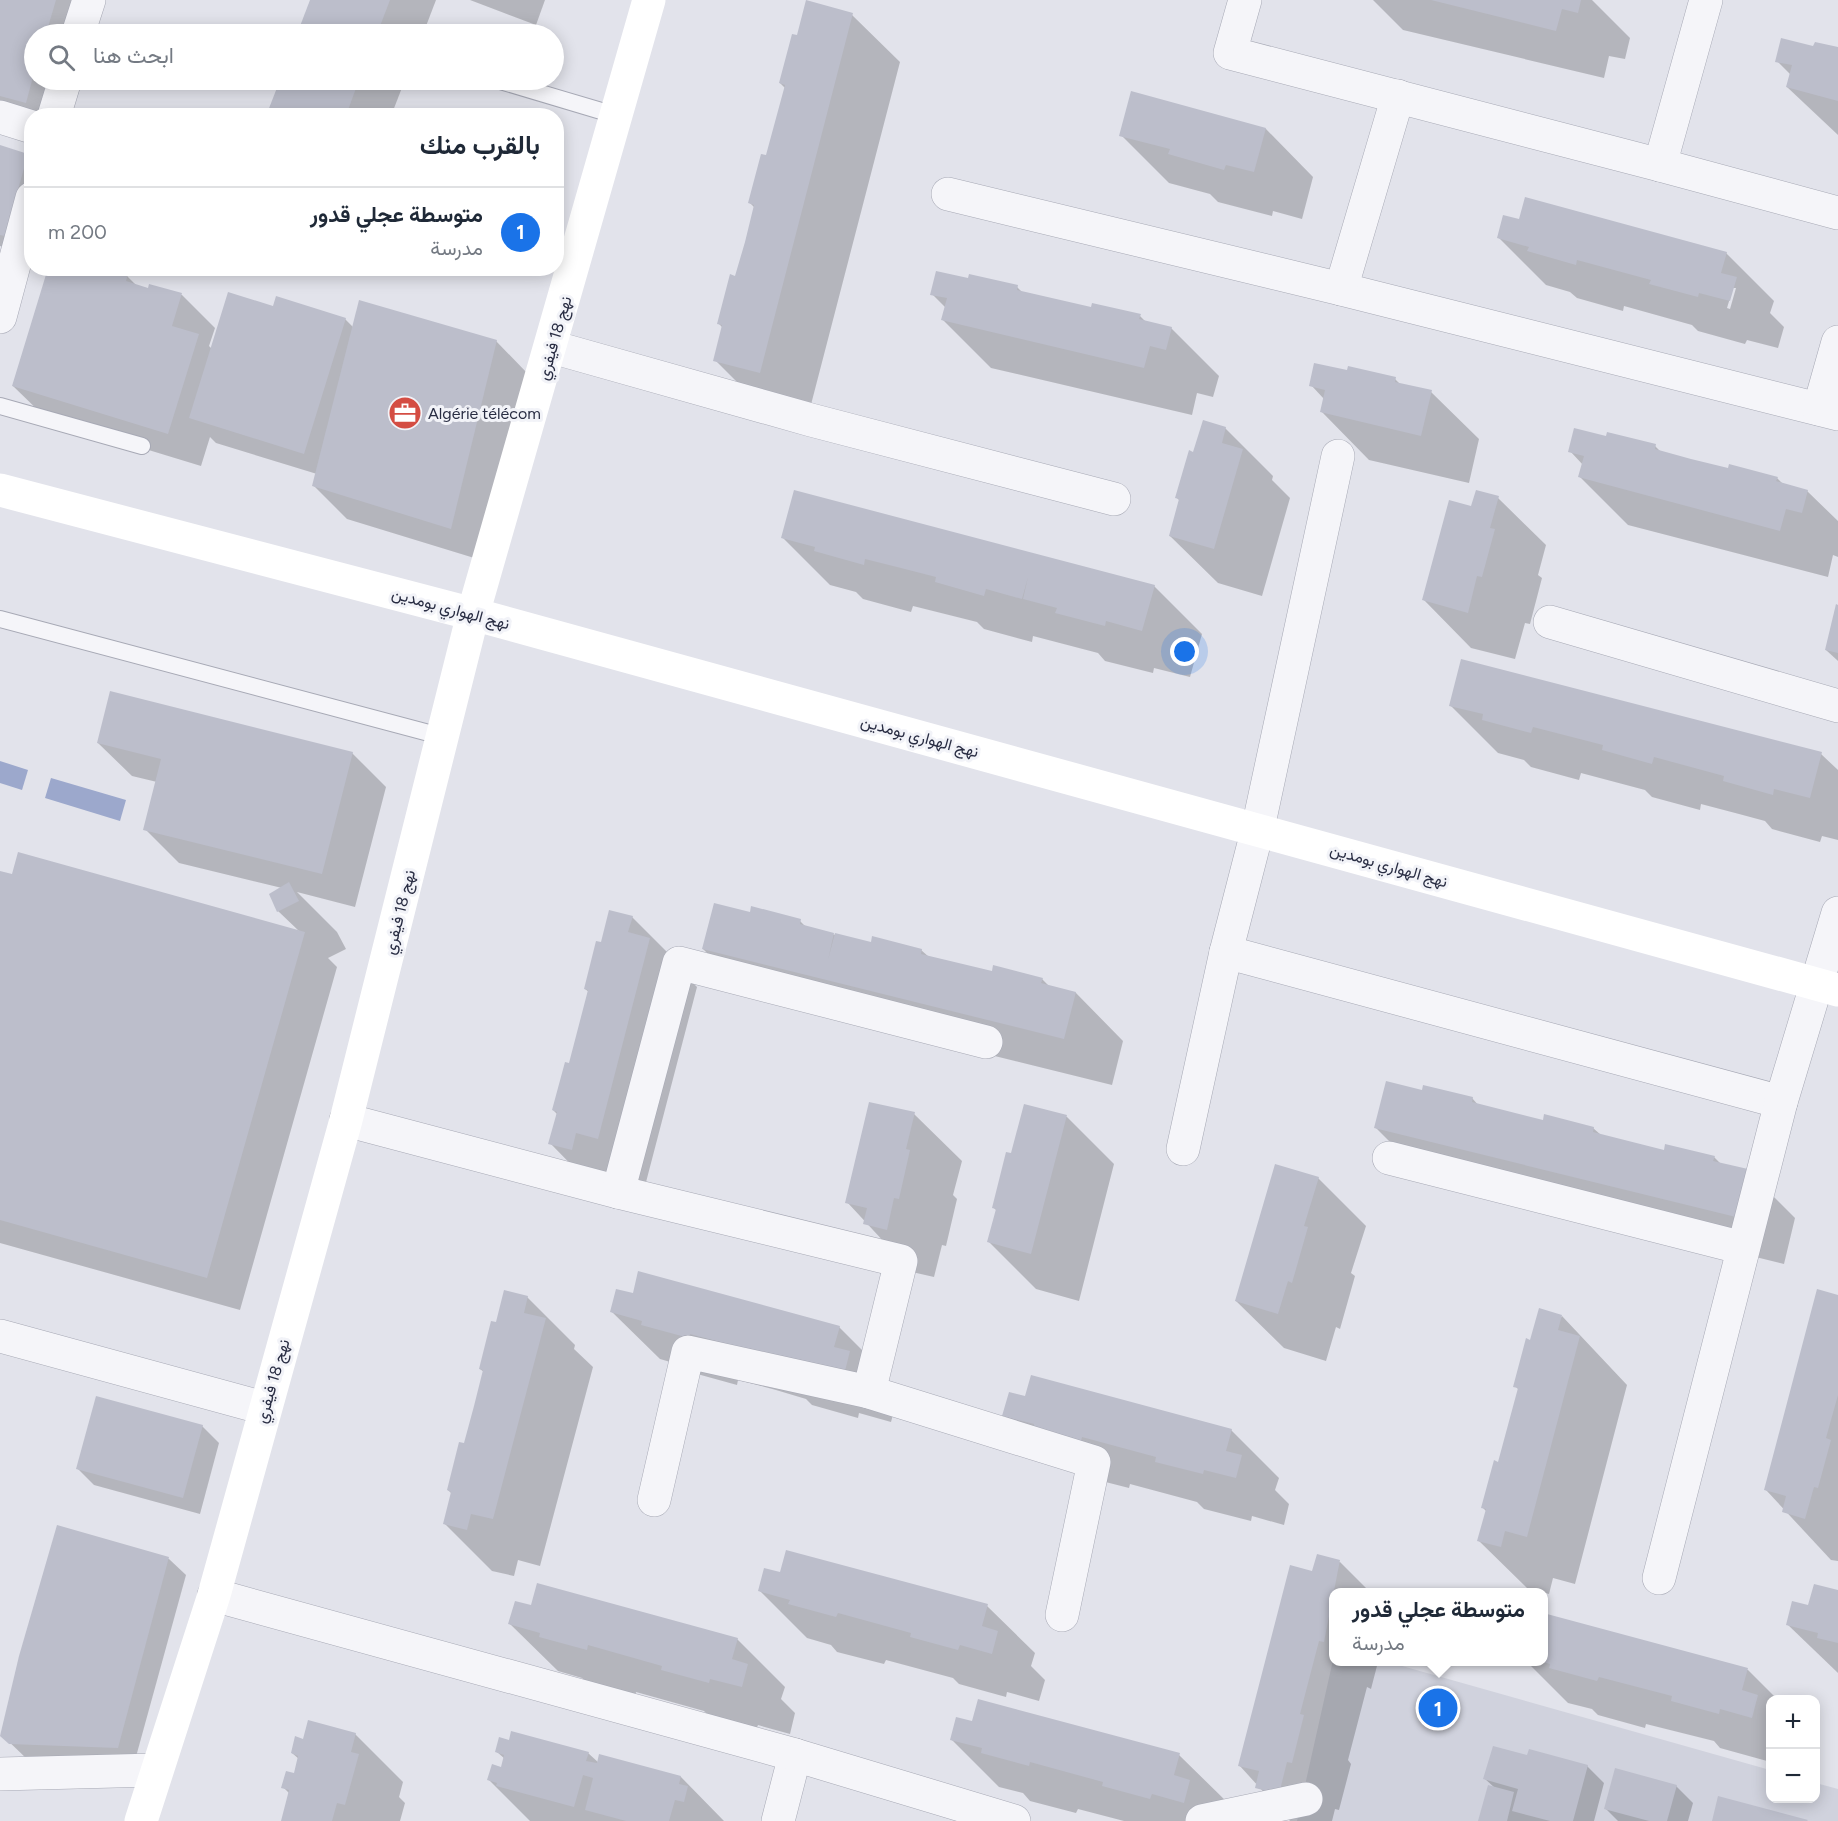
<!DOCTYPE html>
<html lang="ar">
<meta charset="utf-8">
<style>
:root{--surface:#fff;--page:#f6f6f7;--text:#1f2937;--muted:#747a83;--line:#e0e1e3;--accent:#1a73e8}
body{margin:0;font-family:Figtree,Vazirmatn,sans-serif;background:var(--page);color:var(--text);direction:rtl}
.controls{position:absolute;right:18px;bottom:18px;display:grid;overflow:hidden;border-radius:12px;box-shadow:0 3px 15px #0003}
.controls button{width:54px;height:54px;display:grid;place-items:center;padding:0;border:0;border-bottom:2px solid var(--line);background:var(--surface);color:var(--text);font:30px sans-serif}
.you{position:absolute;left:1185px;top:652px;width:21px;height:21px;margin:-15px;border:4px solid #fff;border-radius:50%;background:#1a73e8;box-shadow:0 0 0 9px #1a73e833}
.badge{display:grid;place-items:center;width:39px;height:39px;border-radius:50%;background:var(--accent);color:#fff;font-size:20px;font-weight:700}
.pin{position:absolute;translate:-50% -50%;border:3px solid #fff;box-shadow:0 2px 6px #0006}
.popup{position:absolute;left:1329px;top:1588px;width:219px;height:78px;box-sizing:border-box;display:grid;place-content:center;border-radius:12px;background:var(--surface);filter:drop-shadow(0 2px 4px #0005);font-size:20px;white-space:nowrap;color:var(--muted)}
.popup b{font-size:22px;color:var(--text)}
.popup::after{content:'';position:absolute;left:50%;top:100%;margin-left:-12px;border:12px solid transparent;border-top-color:var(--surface)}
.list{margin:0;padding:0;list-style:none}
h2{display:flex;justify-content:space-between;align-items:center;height:78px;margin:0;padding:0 24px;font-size:26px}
h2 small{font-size:20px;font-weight:400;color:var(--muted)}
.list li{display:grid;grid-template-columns:39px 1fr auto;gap:18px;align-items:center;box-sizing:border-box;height:90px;padding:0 24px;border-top:2px solid var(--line)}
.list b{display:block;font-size:22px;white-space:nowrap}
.list p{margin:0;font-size:20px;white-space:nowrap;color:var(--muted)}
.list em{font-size:20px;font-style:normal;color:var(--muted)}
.icon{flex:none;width:33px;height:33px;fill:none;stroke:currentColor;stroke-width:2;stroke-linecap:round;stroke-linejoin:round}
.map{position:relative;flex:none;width:1838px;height:1821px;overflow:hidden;direction:ltr}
.search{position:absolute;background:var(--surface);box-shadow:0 3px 15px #0003;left:24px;top:24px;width:540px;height:66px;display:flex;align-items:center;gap:15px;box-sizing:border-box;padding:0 21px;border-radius:33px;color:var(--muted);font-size:22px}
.panel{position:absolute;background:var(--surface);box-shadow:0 3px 15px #0003;left:24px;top:108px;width:540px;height:168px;border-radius:24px;direction:rtl}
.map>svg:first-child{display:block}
.built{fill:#d0d2dd}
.water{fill:#9ca8cc}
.shadow{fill:#0003;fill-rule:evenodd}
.building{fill:#bcbecb}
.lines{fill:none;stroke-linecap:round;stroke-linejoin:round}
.service-casing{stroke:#a7a9b5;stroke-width:18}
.minor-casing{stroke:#a7a9b5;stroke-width:34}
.service{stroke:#f5f5f9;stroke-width:16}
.minor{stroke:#f5f5f9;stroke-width:33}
.secondary{stroke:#fff;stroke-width:33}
.labels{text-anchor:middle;stroke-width:6;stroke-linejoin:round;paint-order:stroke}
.street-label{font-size:16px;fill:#292d43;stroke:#f2f3f8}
.poi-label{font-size:16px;fill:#292d43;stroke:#f2f3f8;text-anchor:start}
</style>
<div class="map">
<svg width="1838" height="1821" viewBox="0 0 1838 1821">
<rect width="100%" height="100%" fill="#e2e3eb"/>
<polygon class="built" points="1333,1660 1388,1662 1770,1770 1770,1798 1816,1798 1816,1783 1838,1789 1838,1821 1297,1821"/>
<g class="water">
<polygon points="0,761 28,770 22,790 0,783"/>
<polygon points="51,778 126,800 120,821 45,798"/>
</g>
<g class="shadow">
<polygon points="0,0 81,0 78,34 34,34 34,80 65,80 55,116 0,113"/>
<polygon points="312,0 436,0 423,34 299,34"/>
<polygon points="470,0 545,0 536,25"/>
<polygon points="1373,0 1592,0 1630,38 1625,59 1609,56 1604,78 1403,30"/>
<polygon points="852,15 900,62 807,420 763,408 715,360 723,328 719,324 736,277 755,208 750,203 767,157 785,88 780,83 798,37"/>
<polygon points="1814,48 1838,49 1838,135 1787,87 1791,75 1777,61"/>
<polygon points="281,80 405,80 391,116 267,116"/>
<polygon points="1132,93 1266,129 1313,177 1302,219 1273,211 1272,216 1218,202 1210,194 1169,183 1121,135"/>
<polygon points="0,147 27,155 32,159 32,217 22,252 0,246"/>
<path d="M1499,238L1726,253L1774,301L1770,313L1784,327L1778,348L1747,340L1745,344L1698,331L1692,325L1624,306L1623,311L1577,298L1570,292L1546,285ZM1733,288H1736L1730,309L1727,308Z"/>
<polygon points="127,276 137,286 149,290 150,285 182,295 215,328 209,346 212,349 274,307 345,319 354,328 496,341 529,375 484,561 347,519 314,486 317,474 216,443 210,437 201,466 47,419 13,386"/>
<polygon points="1017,287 1023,293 1092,309 1140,316 1146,322 1171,328 1219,376 1213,397 1197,393 1192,415 991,368 943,320 946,308 932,294"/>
<polygon points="1395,379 1401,385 1431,392 1479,439 1469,483 1369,460 1322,412 1324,399 1311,385"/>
<polygon points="1225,428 1273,476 1272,480 1290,498 1262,596 1218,583 1170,536 1180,501 1177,498 1194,453"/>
<polygon points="1655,446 1662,453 1729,470 1777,478 1783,484 1807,491 1838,521 1838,557 1833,555 1828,577 1628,525 1580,477 1583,465 1570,451"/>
<polygon points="1498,498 1546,545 1538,575 1542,578 1530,624 1525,623 1515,659 1471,648 1424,600 1472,508"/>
<polygon points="783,538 1154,586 1202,634 1190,677 1154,668 1153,673 1105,661 1098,653 1033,636 1032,642 984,629 977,622 913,606 911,612 863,599 856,592 830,585"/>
<polygon points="1838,606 1838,661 1826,650"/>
<polygon points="1450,705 1821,754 1838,770 1838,840 1822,836 1820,842 1772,829 1765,821 1739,814 1701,804 1700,810 1652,797 1645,790 1581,773 1579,780 1531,767 1524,760 1498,753"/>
<polygon points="98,743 352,753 386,787 355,907 297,892 337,932 346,949 328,958 337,967 240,1310 0,1243 0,873 300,932 278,911 282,888 179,863 145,829 157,782 132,776"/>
<polygon points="751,914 800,921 807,928 872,944 921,950 929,957 993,973 1042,979 1049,986 1076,993 1123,1041 1112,1085 751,996 703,949"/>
<polygon points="632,917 680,965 679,969 697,987 645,1186 597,1191 550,1143 557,1114 553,1110 570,1065 589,992 585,989 602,944"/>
<polygon points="1423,1091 1472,1098 1479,1106 1544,1122 1593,1128 1601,1135 1665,1151 1714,1157 1721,1164 1748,1171 1795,1218 1784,1264 1423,1175 1375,1127"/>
<polygon points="1025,1106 1067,1117 1114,1164 1079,1301 1036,1289 989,1242 997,1211 993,1207 1012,1155"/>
<polygon points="914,1114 962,1161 953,1195 957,1199 946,1246 942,1245 934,1277 912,1272 847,1202"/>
<polygon points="1318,1178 1366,1226 1351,1273 1355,1276 1340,1329 1336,1327 1326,1361 1284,1348 1236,1301"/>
<polygon points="1838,1296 1838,1561 1831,1560 1766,1490"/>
<polygon points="527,1297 575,1345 574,1349 593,1367 540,1566 518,1560 514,1576 492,1571 444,1523 452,1494 448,1490 465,1445 484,1372 480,1369 497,1324"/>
<polygon points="612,1312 839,1327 887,1375 884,1387 897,1400 891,1422 859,1413 858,1418 812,1405 806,1399 776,1390 738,1380 737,1385 690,1372 684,1366 660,1359"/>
<polygon points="1562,1316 1627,1385 1575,1584 1553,1578 1549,1594 1527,1588 1479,1541 1487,1512 1483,1508 1500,1463 1519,1390 1515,1386"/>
<polygon points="1004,1415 1231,1430 1279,1478 1275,1490 1289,1504 1284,1525 1252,1516 1251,1521 1204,1509 1197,1502 1130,1484 1129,1488 1082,1476 1051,1463"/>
<polygon points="202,1426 219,1443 200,1514 94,1485 77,1468"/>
<polygon points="58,1527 169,1559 186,1575 134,1764 28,1760 2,1735"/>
<polygon points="1340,1562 1370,1592 1333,1592 1333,1662 1378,1662 1371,1689 1367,1687 1348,1760 1351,1764 1339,1810 1335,1809 1332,1821 1290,1821 1239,1765 1313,1573"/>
<polygon points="759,1590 987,1606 1035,1653 1031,1666 1045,1680 1039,1701 1007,1692 1006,1697 959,1684 953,1678 886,1660 884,1664 837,1652 831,1645 807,1638"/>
<polygon points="1838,1592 1838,1673 1787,1624 1809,1607"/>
<polygon points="532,1607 737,1639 785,1687 781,1699 795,1713 790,1734 758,1725 756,1730 710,1717 704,1711 636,1692 635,1697 588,1684 582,1678 558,1671 510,1624"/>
<polygon points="1548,1616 1748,1670 1778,1700 1770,1700 1770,1757 1768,1756 1767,1761 1720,1748 1714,1741 1646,1724 1645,1728 1598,1715 1592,1709 1568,1703 1527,1662 1543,1662 1543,1634"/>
<polygon points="973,1723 1179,1755 1227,1802 1229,1821 1124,1821 1078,1809 1076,1813 1030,1801 1023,1793 999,1787 951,1739"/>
<polygon points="355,1734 403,1782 399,1797 405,1803 400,1821 282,1821 290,1794 283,1787 295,1775 299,1759 292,1753 304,1741"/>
<polygon points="497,1752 588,1753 599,1763 681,1777 724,1821 530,1821 489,1780 502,1769 505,1759"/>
<polygon points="1528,1757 1587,1766 1604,1783 1594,1821 1480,1821 1495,1788 1485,1779"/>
<polygon points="1676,1786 1693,1803 1688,1821 1618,1821 1605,1808"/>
</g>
<g class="building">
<polygon points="0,0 56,0 46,34 34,34 34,73 26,103 0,96"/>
<polygon points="310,0 390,0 377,34 297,34"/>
<polygon points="806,0 853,13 760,373 713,361 722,325 717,324 730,274 735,276 745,242 754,205 748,203 761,154 766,155 785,85 779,83 792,34 797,35"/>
<polygon points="1431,0 1581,0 1578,13 1562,9 1556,31"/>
<polygon points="1781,38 1813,46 1815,42 1838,47 1838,101 1786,87 1792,65 1775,62"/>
<polygon points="280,80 359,80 348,110 361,116 266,116"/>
<polygon points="1131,91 1266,128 1254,172 1226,165 1224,170 1168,154 1170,149 1119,136"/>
<polygon points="0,145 28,154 5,236 0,235"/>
<polygon points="1525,197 1727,252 1721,273 1737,277 1730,301 1699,293 1698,297 1649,284 1651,280 1577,260 1576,265 1527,251 1529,247 1497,238 1503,215 1519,219"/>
<polygon points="48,268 108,268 128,274 126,281 148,288 149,284 182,293 172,326 199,334 168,434 12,386"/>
<polygon points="936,271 968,278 969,274 1018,285 1017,290 1091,307 1092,303 1141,314 1139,319 1172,327 1166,350 1150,346 1144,368 941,320 947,298 930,295"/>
<polygon points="228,292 273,306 276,296 346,318 304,454 189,418"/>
<polygon points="359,300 497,340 451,529 312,486"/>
<polygon points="1314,363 1347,370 1348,366 1396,377 1395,382 1432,390 1421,436 1320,412 1325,390 1309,386"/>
<polygon points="1203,420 1226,427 1222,443 1243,449 1214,549 1169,536 1179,499 1175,498 1189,450 1193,452"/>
<polygon points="1574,428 1606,436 1607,432 1656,444 1655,449 1691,459 1728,468 1729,464 1778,477 1776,481 1808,490 1802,513 1786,509 1780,531 1578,477 1584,456 1568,452"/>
<polygon points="794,490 1155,585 1142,631 1106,621 1105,626 1055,613 1057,608 1023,599 1028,577 1022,599 986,589 984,596 935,582 936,577 901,568 865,559 864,565 814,551 815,547 781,538"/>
<polygon points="1476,490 1499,496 1490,528 1495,529 1482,577 1477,576 1468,613 1422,600 1449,500 1471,506"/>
<polygon points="1836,604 1838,605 1838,653 1825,650"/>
<polygon points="1461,659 1822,752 1810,798 1774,789 1773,795 1723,781 1724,776 1654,757 1652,764 1602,750 1603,745 1533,727 1531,733 1482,720 1483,714 1449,706"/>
<polygon points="110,691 353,752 322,874 143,830 161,759 97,743"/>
<polygon points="18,852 305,932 207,1278 0,1220 0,871 12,874"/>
<polygon points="289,882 299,901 277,912 269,894"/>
<polygon points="714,903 750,912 751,906 801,919 800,924 834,933 828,960 835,933 871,942 872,936 922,949 921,954 992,971 993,965 1043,978 1041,983 1076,992 1064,1039 702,949"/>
<polygon points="609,910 633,916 628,932 650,938 598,1139 576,1133 572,1150 548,1144 557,1112 552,1110 565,1062 569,1063 588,990 584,989 596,941 601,942"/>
<polygon points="1386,1081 1422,1090 1423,1085 1473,1097 1472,1102 1543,1120 1544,1114 1594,1127 1593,1132 1664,1150 1665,1144 1715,1156 1713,1161 1748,1169 1736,1217 1374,1128"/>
<polygon points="869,1102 915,1112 906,1149 910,1150 899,1199 894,1198 887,1230 863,1224 867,1208 845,1203"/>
<polygon points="1024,1104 1067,1115 1031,1254 987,1242 996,1209 992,1208 1006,1152 1011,1153"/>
<polygon points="1275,1164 1319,1177 1304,1226 1308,1227 1292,1283 1288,1281 1278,1314 1235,1301"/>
<polygon points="638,1271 840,1326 834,1347 850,1351 844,1375 690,1334 689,1338 641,1325 642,1321 610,1312 616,1289 633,1293"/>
<polygon points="1817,1289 1838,1295 1838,1395 1826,1438 1831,1440 1818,1488 1814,1487 1805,1519 1782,1512 1786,1496 1764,1490"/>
<polygon points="504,1290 528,1296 524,1313 546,1318 493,1519 471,1514 467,1530 443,1524 451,1492 447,1490 459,1442 464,1443 474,1406 483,1370 479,1369 491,1321 496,1322"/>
<polygon points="1539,1308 1562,1315 1558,1330 1580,1336 1527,1537 1505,1531 1501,1547 1477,1541 1486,1509 1481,1508 1494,1460 1498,1462 1518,1388 1513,1387 1526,1338 1530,1340"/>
<polygon points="1031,1375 1232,1429 1226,1451 1242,1455 1236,1478 1204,1470 1203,1474 1155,1462 1156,1457 1082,1437 1081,1441 1033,1429 1034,1424 1002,1416 1009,1392 1025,1396"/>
<polygon points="96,1396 203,1425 183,1498 76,1469"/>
<polygon points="57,1525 169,1557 118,1748 9,1744 0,1736 19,1656"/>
<polygon points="786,1550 988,1604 982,1626 998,1631 992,1654 960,1645 958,1650 910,1637 911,1633 838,1613 836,1617 788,1604 790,1600 758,1591 764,1568 780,1572"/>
<polygon points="1317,1554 1340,1560 1324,1642 1319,1641 1300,1714 1304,1715 1292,1763 1287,1762 1279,1794 1255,1788 1259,1771 1238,1766 1290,1565 1312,1571"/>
<polygon points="537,1583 738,1638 732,1659 748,1664 742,1687 710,1679 709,1683 661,1670 662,1666 588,1645 587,1650 539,1637 540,1633 508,1624 515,1601 531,1605"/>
<polygon points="1814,1584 1838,1590 1838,1643 1817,1638 1818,1633 1786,1625 1792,1601 1808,1605"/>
<polygon points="1547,1614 1748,1668 1742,1690 1758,1695 1752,1718 1720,1709 1719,1714 1671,1701 1672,1696 1599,1677 1597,1681 1549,1668 1550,1664 1543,1662 1543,1628"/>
<polygon points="978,1699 1180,1753 1174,1775 1190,1780 1184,1803 1152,1794 1150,1799 1102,1786 1103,1782 1030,1762 1029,1766 981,1753 982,1748 950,1740 956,1717 972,1721"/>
<polygon points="308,1720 356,1733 351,1752 359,1754 345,1805 337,1803 332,1821 281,1821 289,1790 281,1788 286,1771 294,1773 298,1756 291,1753 295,1736 303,1739"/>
<polygon points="511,1731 589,1752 586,1761 597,1763 599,1754 681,1776 679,1784 688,1786 684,1802 675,1800 669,1821 626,1821 585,1810 593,1778 583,1775 574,1807 496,1786 497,1783 487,1780 492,1764 501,1767 504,1755 495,1752 499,1737 509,1740"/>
<polygon points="1493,1746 1527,1755 1529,1749 1588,1765 1573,1821 1550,1821 1512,1811 1518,1789 1483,1779"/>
<polygon points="1615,1768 1677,1785 1667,1821 1649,1821 1604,1809"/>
<polygon points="1488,1785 1514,1792 1507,1821 1478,1821"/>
<polygon points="1718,1796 1808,1820 1807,1821 1712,1821"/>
</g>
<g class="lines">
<g class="service-casing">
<g id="service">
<polyline points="497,80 618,116"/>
<polyline points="0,406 142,446"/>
<polyline points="0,619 444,737"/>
</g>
</g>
<g class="minor-casing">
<g id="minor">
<polyline points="1245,0 1230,53 1660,165 1706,0"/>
<polyline points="78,34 89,0"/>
<polyline points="1398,96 1341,289 1838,414"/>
<polyline points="54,116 65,80"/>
<polyline points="0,117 32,127"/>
<polyline points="1660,165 1838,213"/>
<polyline points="948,194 1341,289"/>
<polyline points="0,317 32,198"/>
<polyline points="552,347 811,420 1114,499"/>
<polyline points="1819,409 1838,342"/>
<polyline points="1550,622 1838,706"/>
<polyline points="1226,952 1781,1102"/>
<polyline points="346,1120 618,1192 901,1261 869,1392 688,1352 654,1500"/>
<polyline points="1183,1149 1226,952 1258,828 1338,456"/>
<polyline points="1389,1158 1743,1248"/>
<polyline points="618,1192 679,963 986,1042"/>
<polyline points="0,1336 264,1408"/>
<polyline points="869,1392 1094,1462 1062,1615"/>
<polyline points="1659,1578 1781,1102 1838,913"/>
<polyline points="214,1595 795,1755 778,1821"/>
<polyline points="795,1755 1014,1821"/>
<polyline points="0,1774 155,1770"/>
<polyline points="1202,1821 1306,1799"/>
</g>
</g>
<use href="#service" class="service"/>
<use href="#minor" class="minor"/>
<g class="secondary">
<polyline points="0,490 473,614 1838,990"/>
<polyline points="141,1821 214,1595 346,1120 473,614 649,0"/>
</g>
</g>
<defs>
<g id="office-disc" transform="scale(1.725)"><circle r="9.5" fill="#d44d43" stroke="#f2f3f8"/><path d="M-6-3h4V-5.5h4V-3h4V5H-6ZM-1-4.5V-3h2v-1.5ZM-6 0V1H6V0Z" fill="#fff"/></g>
</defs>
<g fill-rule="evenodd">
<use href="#office-disc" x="405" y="413"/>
</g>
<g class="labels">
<g class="street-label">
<text transform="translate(554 338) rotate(-74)" y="6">نهج 18 فيفري</text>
<text transform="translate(451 608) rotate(15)" y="6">نهج الهواري بومدين</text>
<text transform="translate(920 736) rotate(15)" y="6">نهج الهواري بومدين</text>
<text transform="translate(1389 865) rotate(16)" y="6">نهج الهواري بومدين</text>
<text transform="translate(399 912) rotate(-76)" y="6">نهج 18 فيفري</text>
<text transform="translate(272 1381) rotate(-74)" y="6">نهج 18 فيفري</text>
</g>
<g class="poi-label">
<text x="428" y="419">Algérie télécom</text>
</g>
</g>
</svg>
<div class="controls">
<button>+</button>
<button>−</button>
</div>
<div class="you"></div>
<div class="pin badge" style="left:1438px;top:1708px">1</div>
<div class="popup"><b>متوسطة عجلي قدور</b>مدرسة</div>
<div class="search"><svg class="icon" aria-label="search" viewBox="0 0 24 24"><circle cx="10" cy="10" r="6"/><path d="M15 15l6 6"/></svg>ابحث هنا</div>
<section class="panel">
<h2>بالقرب منك<small></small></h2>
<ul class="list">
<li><span class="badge">1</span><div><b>متوسطة عجلي قدور</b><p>مدرسة</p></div><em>200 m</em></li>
</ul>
</section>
</div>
